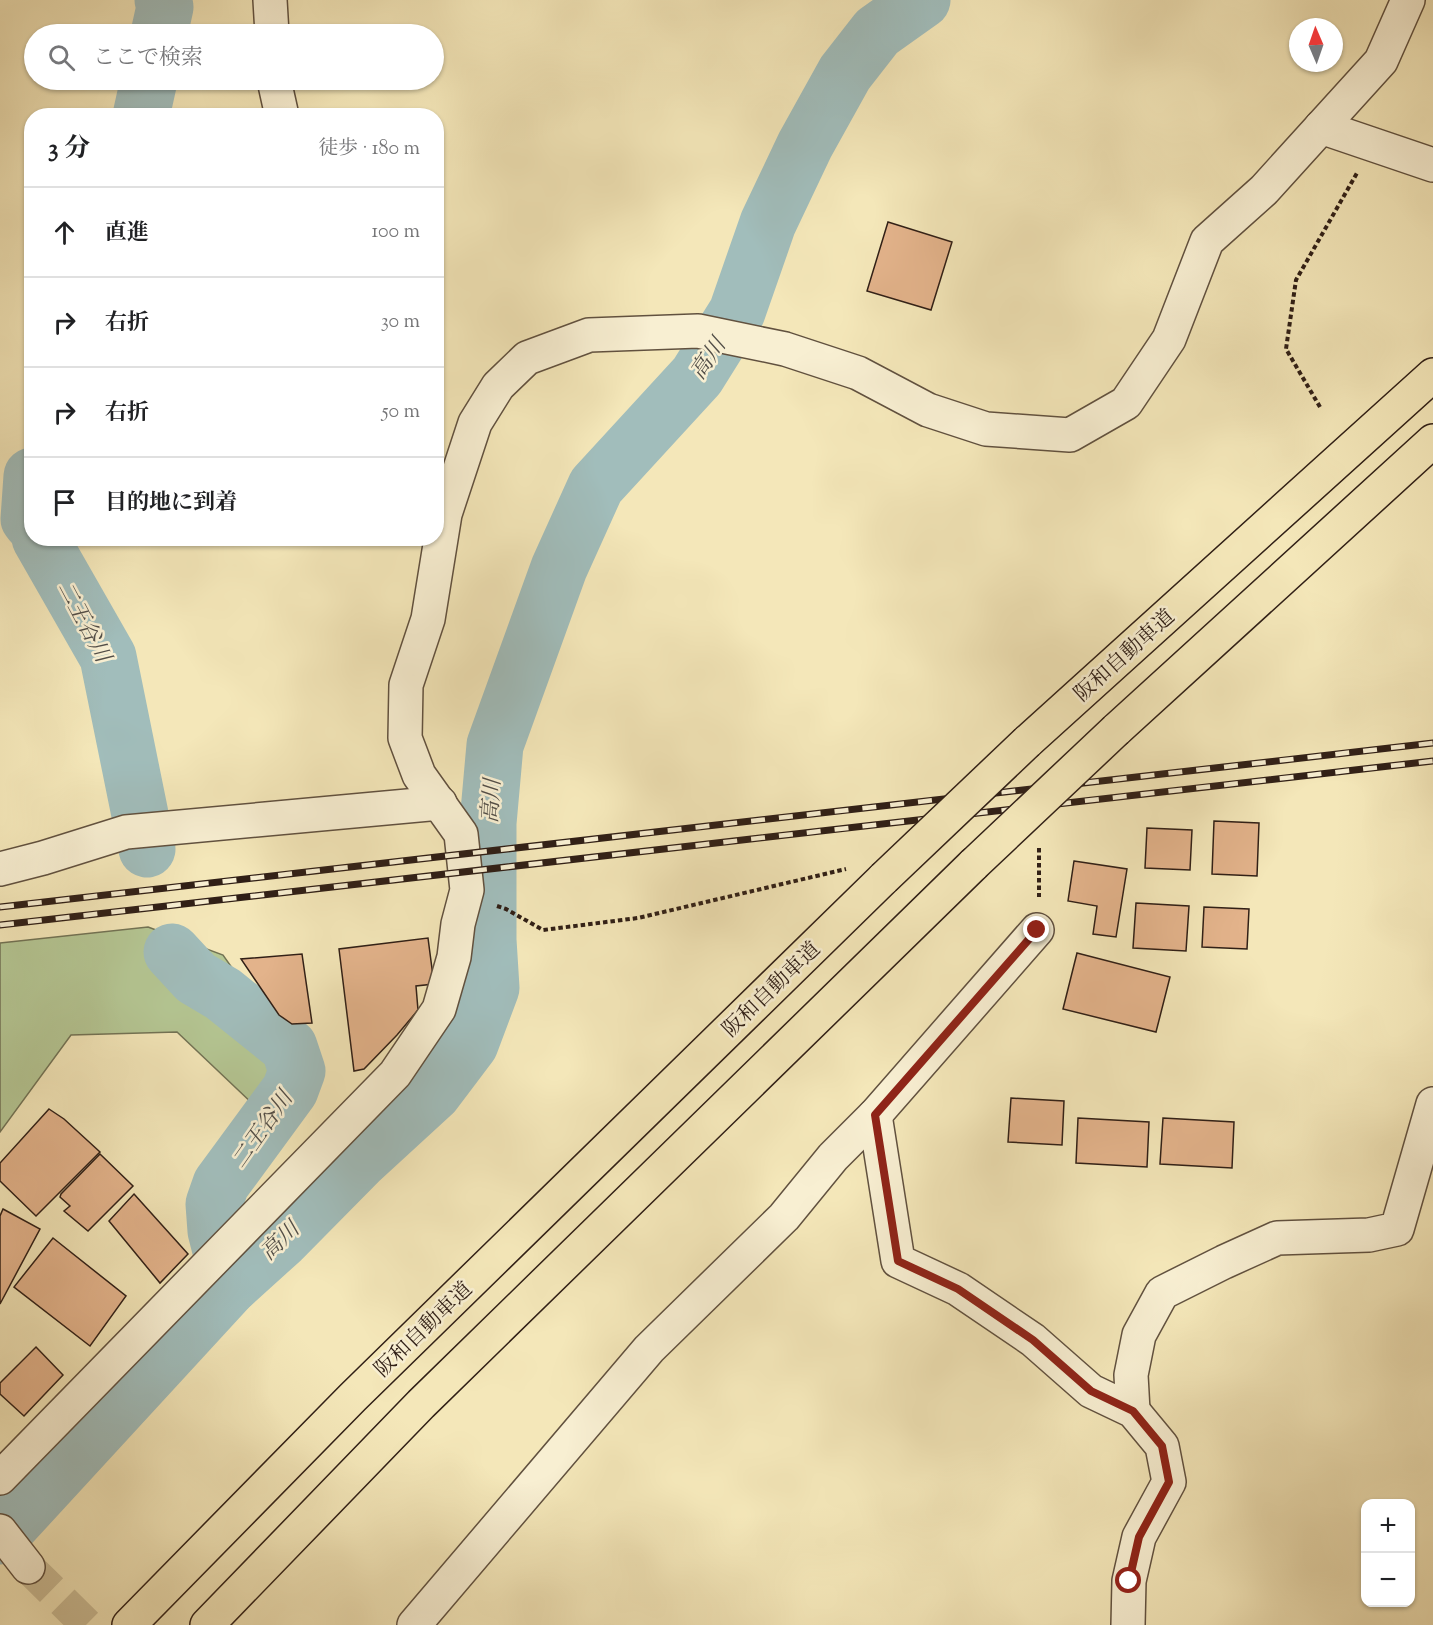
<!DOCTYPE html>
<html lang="ja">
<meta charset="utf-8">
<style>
:root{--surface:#fff;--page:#f2f2f2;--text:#202124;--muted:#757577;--line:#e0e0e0}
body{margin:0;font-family:"Sorts Mill Goudy","Noto Serif JP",serif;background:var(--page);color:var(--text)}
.controls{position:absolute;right:18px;bottom:18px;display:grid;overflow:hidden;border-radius:12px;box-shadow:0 2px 4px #0004}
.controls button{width:54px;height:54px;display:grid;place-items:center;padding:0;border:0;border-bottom:2px solid var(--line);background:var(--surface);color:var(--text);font:30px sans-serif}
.compass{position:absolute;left:1289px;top:18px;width:54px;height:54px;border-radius:50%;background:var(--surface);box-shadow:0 2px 4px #0004;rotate:358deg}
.stop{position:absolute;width:18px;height:18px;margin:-14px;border:4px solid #8f2418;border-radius:50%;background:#fff}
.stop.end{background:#8f2418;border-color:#fff;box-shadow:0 2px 6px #0008}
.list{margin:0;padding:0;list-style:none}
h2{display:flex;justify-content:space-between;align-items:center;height:78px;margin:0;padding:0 24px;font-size:26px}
h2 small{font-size:20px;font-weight:400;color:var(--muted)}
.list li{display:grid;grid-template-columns:39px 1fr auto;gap:18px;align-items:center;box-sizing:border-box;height:90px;padding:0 24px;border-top:2px solid var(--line)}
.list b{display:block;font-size:22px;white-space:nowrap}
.list em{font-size:20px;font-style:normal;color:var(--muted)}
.icon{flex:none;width:33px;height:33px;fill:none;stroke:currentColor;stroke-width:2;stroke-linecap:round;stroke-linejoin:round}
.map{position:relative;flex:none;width:1433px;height:1625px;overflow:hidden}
.search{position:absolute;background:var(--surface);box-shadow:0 2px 4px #0004;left:24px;top:24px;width:420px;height:66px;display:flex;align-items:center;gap:15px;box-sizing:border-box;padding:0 21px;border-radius:33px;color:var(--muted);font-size:22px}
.panel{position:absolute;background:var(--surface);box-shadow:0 2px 4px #0004;left:24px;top:108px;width:420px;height:438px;border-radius:24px}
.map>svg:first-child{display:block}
.green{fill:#b5c794;stroke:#727355;stroke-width:1.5}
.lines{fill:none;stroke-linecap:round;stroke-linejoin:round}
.river{stroke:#a1bdbb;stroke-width:57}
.building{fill:#e3b38b;stroke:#301f16;stroke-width:1.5}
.minor-tunnel{stroke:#cdbf98;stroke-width:33;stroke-dasharray:33 16;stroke-linecap:butt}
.minor-casing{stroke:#61513f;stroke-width:36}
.highway-casing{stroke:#301f16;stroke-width:36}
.path{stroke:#301f16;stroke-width:4;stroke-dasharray:4.5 3;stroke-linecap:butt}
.minor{stroke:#f8efd2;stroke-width:33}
.highway{stroke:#f4e7b9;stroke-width:33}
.rail-casing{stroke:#301f16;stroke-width:7}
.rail{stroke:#f8efd2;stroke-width:4.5;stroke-dasharray:14;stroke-linecap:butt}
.highway-bridge-casing{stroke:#301f16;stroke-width:36;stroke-linecap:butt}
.highway-bridge{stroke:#f4e7b9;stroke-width:33}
.route{stroke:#8f2418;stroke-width:8}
.labels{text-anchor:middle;stroke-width:5;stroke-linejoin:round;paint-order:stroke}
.street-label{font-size:21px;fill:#301f16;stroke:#f8efd2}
.water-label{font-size:22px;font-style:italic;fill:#524e48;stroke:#f8efd2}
</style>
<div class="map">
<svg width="1433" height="1625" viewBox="0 0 1433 1625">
<rect width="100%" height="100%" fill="#f4e7b9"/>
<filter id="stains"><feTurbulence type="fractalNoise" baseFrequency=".00333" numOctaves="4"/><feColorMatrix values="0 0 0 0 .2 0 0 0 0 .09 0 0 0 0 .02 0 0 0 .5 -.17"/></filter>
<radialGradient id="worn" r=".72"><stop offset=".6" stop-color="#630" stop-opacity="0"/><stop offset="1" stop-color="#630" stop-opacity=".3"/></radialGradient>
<polygon class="green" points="148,927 223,955 310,1078 276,1126 177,1032 71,1035 0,1132 0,943"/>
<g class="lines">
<g class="river">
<polyline points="159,34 165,7 163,0"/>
<polyline points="141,116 149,80"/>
<polyline points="32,476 29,519 32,523"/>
<polyline points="40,538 108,657 147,849"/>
<polyline points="172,952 196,978 223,994 289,1047 297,1071 290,1090 221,1184 214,1204 216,1231 230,1286"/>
<polyline points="0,1536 230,1286 282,1239 360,1160 433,1093 470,1044 491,988 488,940 488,823 495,745 559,568 596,486 697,376 737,312 768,223 805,145 845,73 877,32 922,0"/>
</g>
</g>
<g class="building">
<polygon points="888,222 952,242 931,310 867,291"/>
<polygon points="1214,821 1259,823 1257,876 1212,874"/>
<polygon points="1147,828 1192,830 1190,870 1145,868"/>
<polygon points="1074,861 1127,869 1116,937 1093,934 1097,906 1068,901"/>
<polygon points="1136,903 1189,906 1186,951 1133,948"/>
<polygon points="1204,907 1249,909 1247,949 1202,947"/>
<polygon points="428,938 434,984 416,986 418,1010 397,1035 364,1069 354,1071 339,949"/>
<polygon points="1077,953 1170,977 1156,1032 1063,1009"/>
<polygon points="302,954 312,1023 292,1024 279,1015 241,959"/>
<polygon points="1011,1098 1064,1101 1062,1145 1008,1142"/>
<polygon points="49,1109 64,1119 100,1152 36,1216 0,1181 0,1163"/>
<polygon points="1078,1118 1149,1122 1147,1167 1076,1163"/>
<polygon points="1163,1118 1234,1122 1232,1168 1160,1164"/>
<polygon points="100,1154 133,1186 88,1231 64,1211 70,1206 60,1197 61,1194"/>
<polygon points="134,1194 188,1254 160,1283 109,1221"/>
<polygon points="3,1209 40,1229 0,1304 0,1216"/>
<polygon points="53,1238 126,1296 90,1346 14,1287"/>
<polygon points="36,1347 63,1375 24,1416 0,1394 0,1383"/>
</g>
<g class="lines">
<polyline class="minor-tunnel" points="28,1567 87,1625"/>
<g class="minor-casing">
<g id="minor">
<polyline points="270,0 272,34"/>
<polyline points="274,80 282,116"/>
<polyline points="1321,127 1433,165"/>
<polyline points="0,869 43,858 126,832 440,803"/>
<polyline points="875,1115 898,1261 958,1289 1033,1340 1091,1391 1133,1411 1162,1446 1169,1482 1139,1537 1129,1581 1128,1625"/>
<polyline points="1133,1411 1131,1375 1139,1335 1162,1293 1224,1262 1277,1238 1369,1235 1397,1229 1433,1104"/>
<polyline points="0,1478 395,1074 439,1009 454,957 458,924 467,890 461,834 419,775 405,738 406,685 428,619 445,514 475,423 498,386 527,358 589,335 698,331 785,349 858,373 928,410 986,429 1070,435 1126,403 1169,339 1207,241 1264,190 1381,61 1408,0"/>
<polyline points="0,1531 28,1567"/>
<polyline points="414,1625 649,1349 784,1217 833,1157 875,1115 1037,930"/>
</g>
</g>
<g class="highway-casing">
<g id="highway">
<polyline points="1116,730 1433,441"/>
<polyline points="1027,742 1433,375"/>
<polyline points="129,1625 353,1397 884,878"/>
<polyline points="207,1625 421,1404 974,864"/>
</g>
</g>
<g class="path">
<polyline points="1320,407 1286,349 1296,280 1357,173"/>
<polyline points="1039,848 1039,897"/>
<polyline points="497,906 506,909 543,930 638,918 846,869"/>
</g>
<use href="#minor" class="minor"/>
<use href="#highway" class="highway"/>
<g class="rail-casing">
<g id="rail">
<polyline points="0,907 1433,743"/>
<polyline points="0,925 1433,761"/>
</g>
</g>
<use href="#rail" class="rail"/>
<g class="highway-bridge-casing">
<g id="highway-bridge">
<polyline points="974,864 1116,730"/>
<polyline points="884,878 1027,742"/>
</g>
</g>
<use href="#highway-bridge" class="highway-bridge"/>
</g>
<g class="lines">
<polyline class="route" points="1037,930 875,1115 898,1261 958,1289 1033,1340 1091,1391 1133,1411 1162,1446 1169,1482 1139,1537 1129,1581"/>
</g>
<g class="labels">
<g class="street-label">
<text transform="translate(1124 655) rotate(-42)" y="7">阪和自動車道</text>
<text transform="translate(771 989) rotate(-44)" y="7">阪和自動車道</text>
<text transform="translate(423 1329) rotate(-44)" y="7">阪和自動車道</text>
</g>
<g class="water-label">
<text transform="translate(707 358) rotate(-56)" y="8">高川</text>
<text transform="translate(85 621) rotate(62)" y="8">二王谷川</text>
<text transform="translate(490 801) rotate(-86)" y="8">高川</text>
<text transform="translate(261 1129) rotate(-55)" y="8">二王谷川</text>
<text transform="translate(279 1240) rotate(-44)" y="8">高川</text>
</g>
</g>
<rect width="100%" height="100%" filter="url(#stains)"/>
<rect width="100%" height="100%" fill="url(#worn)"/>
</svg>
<div class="controls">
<button>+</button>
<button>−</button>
</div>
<svg class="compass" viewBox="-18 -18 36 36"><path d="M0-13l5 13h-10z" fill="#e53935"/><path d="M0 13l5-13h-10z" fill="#757577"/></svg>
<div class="stop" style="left:1129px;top:1581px"></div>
<div class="stop end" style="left:1037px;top:930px"></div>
<div class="search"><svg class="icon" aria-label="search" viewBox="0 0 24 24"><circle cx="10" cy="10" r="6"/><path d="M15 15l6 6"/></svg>ここで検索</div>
<section class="panel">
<h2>3 分<small>徒歩 · 180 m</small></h2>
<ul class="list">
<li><svg class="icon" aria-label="ahead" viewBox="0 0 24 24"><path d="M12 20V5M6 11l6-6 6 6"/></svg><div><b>直進</b></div><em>100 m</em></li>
<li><svg class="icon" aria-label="right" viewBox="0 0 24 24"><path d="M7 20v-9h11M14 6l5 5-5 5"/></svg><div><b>右折</b></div><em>30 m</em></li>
<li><svg class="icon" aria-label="right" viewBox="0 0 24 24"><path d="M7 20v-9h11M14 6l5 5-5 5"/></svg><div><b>右折</b></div><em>50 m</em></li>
<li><svg class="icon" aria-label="arrive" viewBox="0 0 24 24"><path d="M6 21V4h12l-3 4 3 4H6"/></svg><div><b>目的地に到着</b></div></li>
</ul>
</section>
</div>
